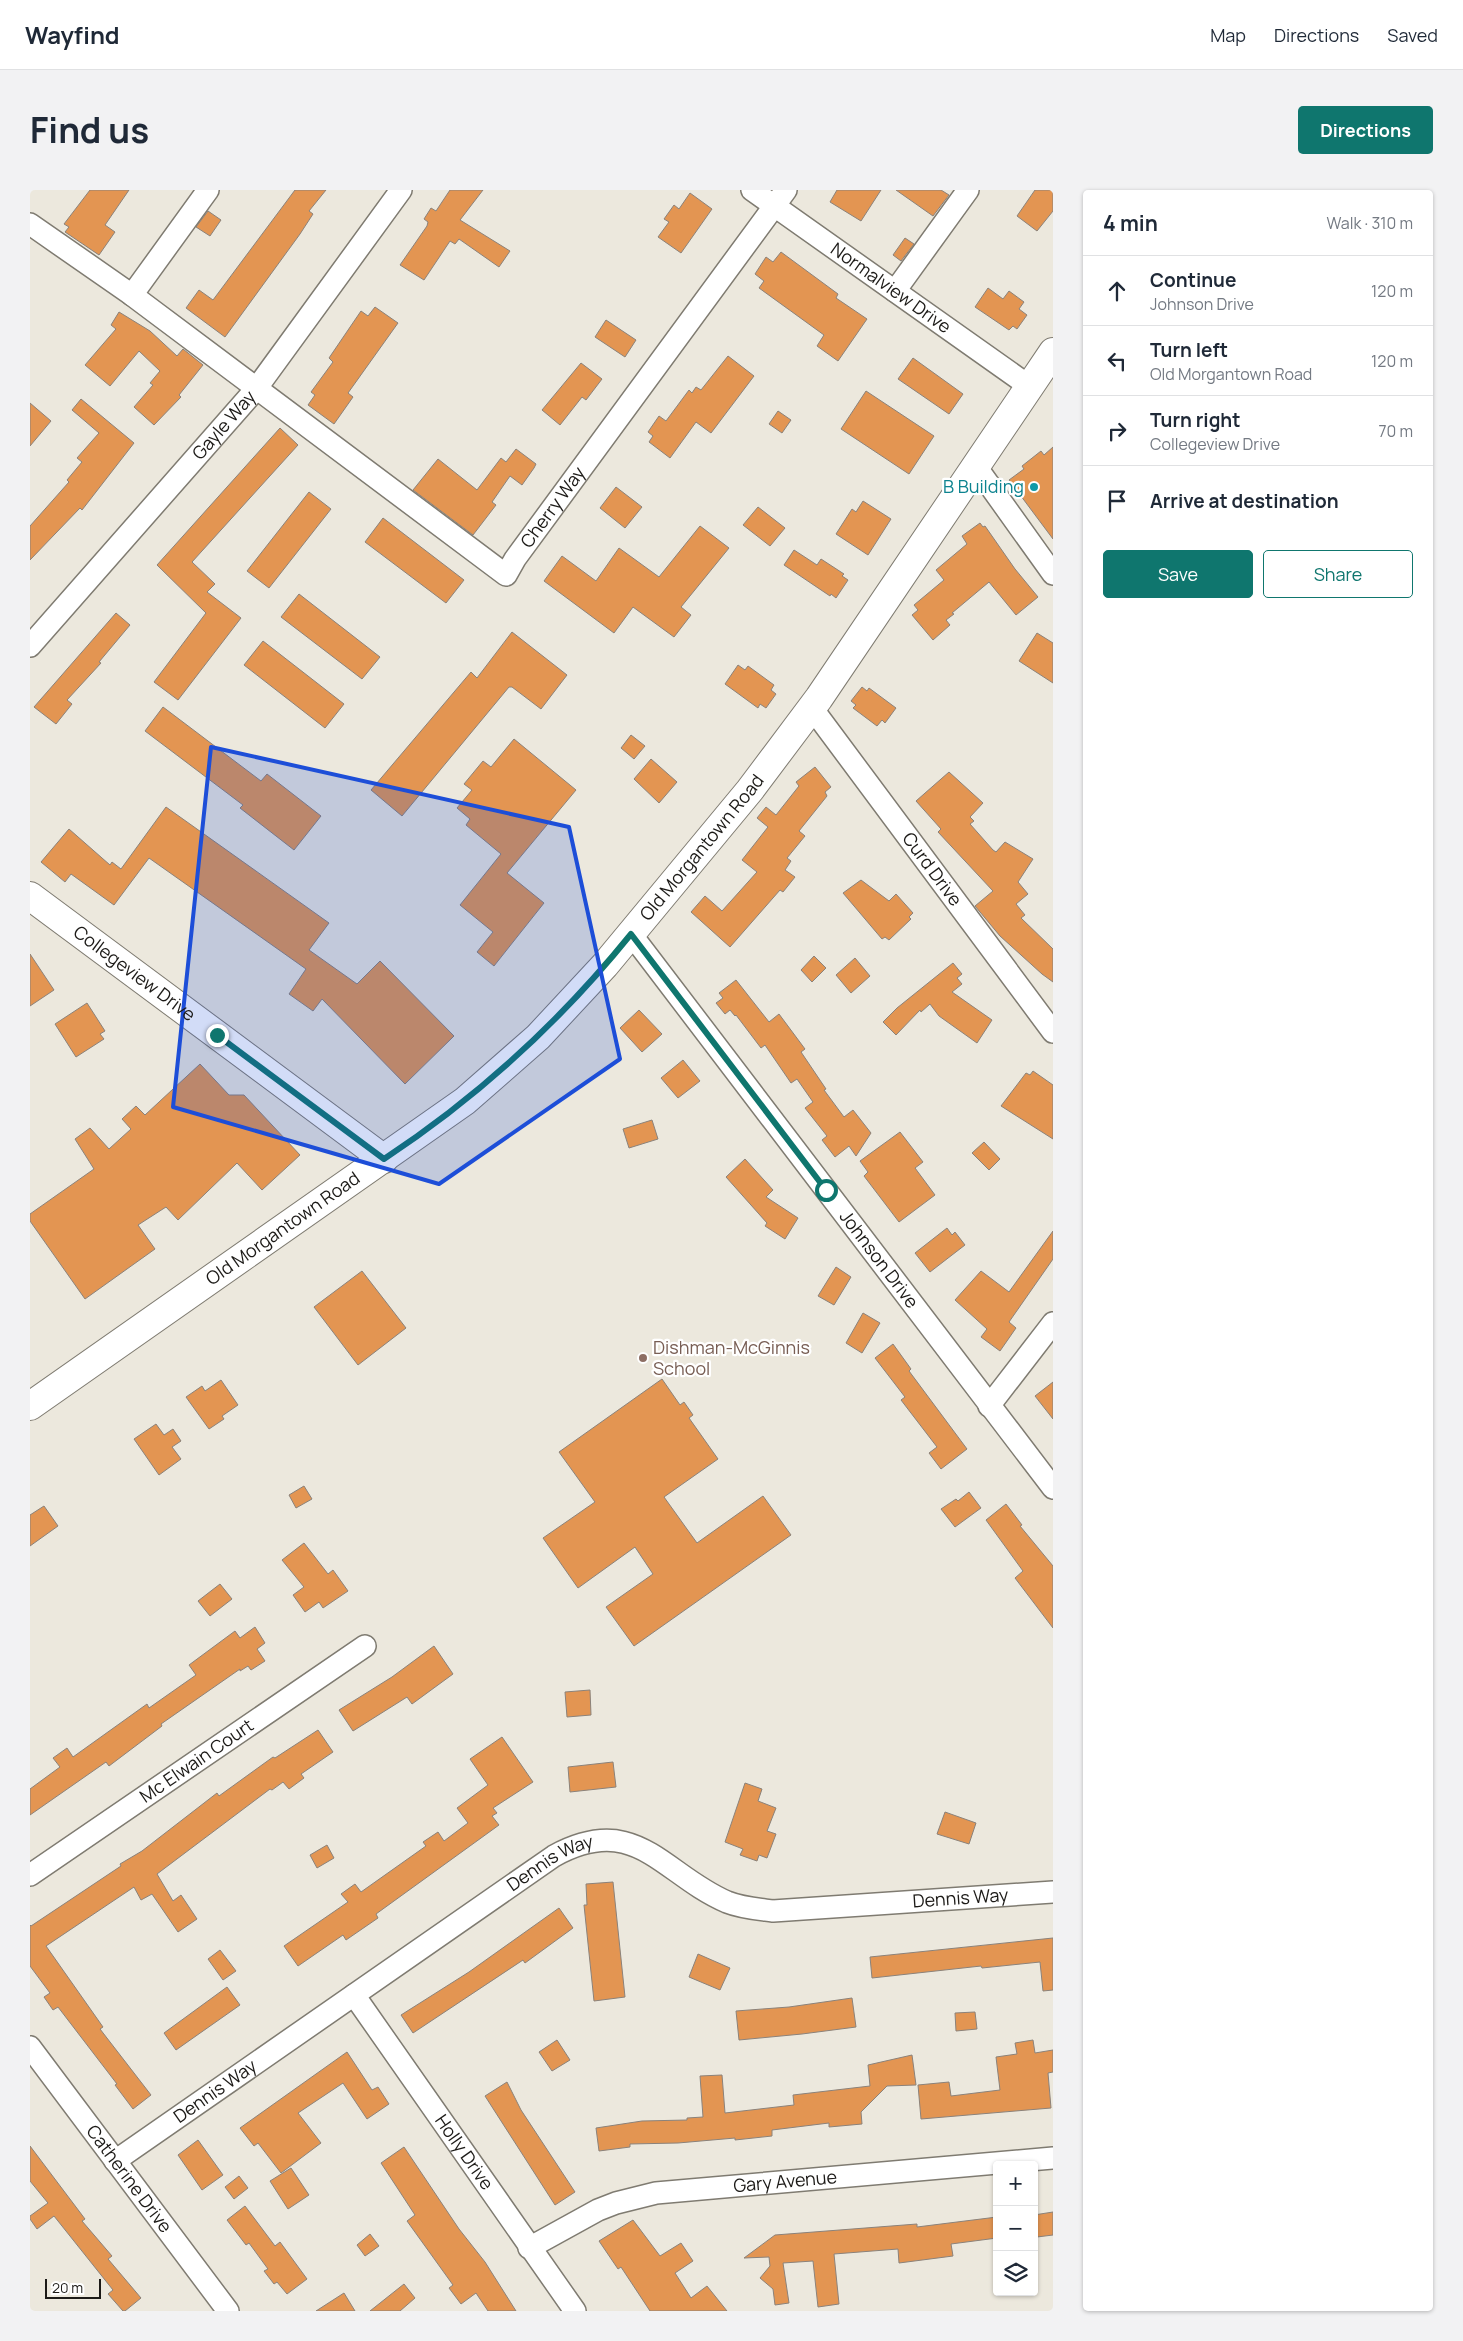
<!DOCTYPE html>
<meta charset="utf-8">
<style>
:root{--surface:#fff;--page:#f2f2f3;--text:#1f2937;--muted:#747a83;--line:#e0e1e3;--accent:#0f766e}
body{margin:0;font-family:Manrope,sans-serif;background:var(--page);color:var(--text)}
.controls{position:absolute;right:15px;bottom:15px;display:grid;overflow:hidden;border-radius:5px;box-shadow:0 1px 4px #0004}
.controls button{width:45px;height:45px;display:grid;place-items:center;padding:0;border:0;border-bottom:1px solid var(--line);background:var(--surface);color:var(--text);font:25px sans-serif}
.scale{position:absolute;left:15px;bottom:12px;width:56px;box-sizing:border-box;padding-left:5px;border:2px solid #1c1a17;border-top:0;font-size:14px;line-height:18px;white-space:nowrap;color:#1c1a17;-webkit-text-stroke:4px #fff;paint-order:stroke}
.stop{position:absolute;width:15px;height:15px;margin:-11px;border:4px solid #0f766e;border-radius:50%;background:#fff}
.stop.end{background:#0f766e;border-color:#fff;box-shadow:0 1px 5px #0008}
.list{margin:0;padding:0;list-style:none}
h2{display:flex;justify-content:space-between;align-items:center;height:65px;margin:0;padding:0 20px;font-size:21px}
h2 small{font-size:16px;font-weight:400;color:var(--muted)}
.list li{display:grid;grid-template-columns:32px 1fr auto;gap:15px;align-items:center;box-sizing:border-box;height:70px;padding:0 20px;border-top:1px solid var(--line)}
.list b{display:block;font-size:19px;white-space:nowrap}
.list p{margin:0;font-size:16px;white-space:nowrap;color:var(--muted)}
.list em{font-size:16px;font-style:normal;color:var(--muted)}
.actions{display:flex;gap:10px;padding:15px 20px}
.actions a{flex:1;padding:11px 0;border:1px solid var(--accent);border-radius:5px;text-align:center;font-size:18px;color:var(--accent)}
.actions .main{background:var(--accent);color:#fff}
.icon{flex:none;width:28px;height:28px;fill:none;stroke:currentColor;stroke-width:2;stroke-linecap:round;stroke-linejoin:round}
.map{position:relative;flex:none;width:1023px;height:2121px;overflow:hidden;border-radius:5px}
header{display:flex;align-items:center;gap:30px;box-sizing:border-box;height:70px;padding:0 25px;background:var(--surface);border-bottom:1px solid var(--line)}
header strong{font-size:24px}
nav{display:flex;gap:28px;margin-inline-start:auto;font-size:18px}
.intro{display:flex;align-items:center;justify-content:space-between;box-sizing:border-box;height:120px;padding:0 30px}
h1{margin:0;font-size:35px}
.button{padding:12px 22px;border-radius:5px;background:var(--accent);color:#fff;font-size:18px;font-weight:700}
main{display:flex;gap:30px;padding:0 30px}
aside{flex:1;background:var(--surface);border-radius:5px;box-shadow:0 1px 4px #0004}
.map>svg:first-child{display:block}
.building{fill:#e39552;stroke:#8b827a}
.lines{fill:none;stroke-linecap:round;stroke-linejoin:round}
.street-casing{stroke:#7f7b71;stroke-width:24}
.secondary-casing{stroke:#7f7b71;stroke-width:30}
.street{stroke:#fff;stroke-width:21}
.secondary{stroke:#fff;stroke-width:28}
.route{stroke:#0f766e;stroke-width:6}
.marked{fill:#1d4ed8;fill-opacity:0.2;stroke:#1d4ed8;stroke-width:4;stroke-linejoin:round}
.culture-dot{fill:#0f9aa8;stroke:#fff;stroke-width:2}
.education-dot{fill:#8d6e63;stroke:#fff;stroke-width:2}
.labels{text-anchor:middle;stroke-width:4.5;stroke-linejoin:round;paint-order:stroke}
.street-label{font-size:18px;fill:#1c1a17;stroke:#fff}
.culture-label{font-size:18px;fill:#0d838f;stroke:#fff;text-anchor:end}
.education-label{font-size:18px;fill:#785e54;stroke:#fff;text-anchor:start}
</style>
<header>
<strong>Wayfind</strong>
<nav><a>Map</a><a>Directions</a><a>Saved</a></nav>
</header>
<div class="intro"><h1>Find us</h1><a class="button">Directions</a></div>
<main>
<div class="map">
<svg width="1023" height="2121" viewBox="0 0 1023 2121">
<rect width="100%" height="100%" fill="#ece8dd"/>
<g class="building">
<polygon points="60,0 99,0 75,35 85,42 69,65 35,42 39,37 34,34"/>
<polygon points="265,0 296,0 279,21 283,24 270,44 195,147 156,118 169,100 183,110"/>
<polygon points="420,0 453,0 430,30 480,61 469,77 429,49 425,54 420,51 394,90 370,75 397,36 398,32 394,29 401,18 406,21"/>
<polygon points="807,0 851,0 831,31 800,12"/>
<polygon points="866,0 911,0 919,5 903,26"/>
<polygon points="1005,0 1023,0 1023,21 1007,41 987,26"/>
<polygon points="660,3 682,19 651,63 628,47 639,32 634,29 644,15 649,19"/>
<polygon points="178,21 191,30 180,46 166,37"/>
<polygon points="875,48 884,54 871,71 863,65"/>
<polygon points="751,62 808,104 806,108 837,129 808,171 787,156 794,145 729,98 734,91 725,84 736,67 743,72"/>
<polygon points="958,98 973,109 979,101 994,112 989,119 997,125 987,139 983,136 979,140 945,117"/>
<polygon points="345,117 368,133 318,203 323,207 304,234 278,215 285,205 281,202 303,172 299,168 331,121 338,126"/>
<polygon points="89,122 120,141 147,166 153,159 173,175 149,205 151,207 124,235 104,217 123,195 120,193 130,181 109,161 80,196 55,175 86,139 81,135"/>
<polygon points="576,130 606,150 595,167 565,147"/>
<polygon points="698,166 724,186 681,243 666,232 640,268 619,252 623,246 618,242 629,226 636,231 659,200 662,203 666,197 671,200"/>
<polygon points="883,168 933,204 919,224 868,189"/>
<polygon points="551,173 572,189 556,210 552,207 530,235 512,220"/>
<polygon points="836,201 904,246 879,284 811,239"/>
<polygon points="51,209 104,253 52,320 50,318 0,370 0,336 39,292 37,290 52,272 47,268 69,243 42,220"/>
<polygon points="0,213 21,231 0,256"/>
<polygon points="748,221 761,230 752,243 739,234"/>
<polygon points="250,238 268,255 162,372 185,394 177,402 211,428 148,510 124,492 176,423 127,375"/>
<polygon points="1023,257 1023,349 979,290 994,279 992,276 1011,261 1014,265"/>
<polygon points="486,259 506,274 504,278 492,295 480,286 462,312 466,315 443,345 383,300 408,269 447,300 471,268 476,272"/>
<polygon points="586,297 612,317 595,338 570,318"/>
<polygon points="279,302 301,319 239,398 217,381"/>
<polygon points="833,311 861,329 838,365 806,344 822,319 826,322"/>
<polygon points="728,317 755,338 740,356 713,335"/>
<polygon points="353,328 434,390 416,413 335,352"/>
<polygon points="950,333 953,337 955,336 985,379 1008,407 986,425 959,392 922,423 924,424 916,430 920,435 903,450 882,425 888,420 884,415 914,390 906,380 937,354 932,346"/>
<polygon points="670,336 699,358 651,417 661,425 644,447 603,417 584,443 514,391 532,366 566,391 589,358 629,387"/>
<polygon points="764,360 787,375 791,369 814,384 812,386 818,390 806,408 801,404 800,406 754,375"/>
<polygon points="269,404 350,467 332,489 251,427"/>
<polygon points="86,423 100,435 69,472 71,473 37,510 42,514 26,534 4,517"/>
<polygon points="482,442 537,485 511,519 482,497 479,497 372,626 341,600 441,482 447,488"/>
<polygon points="1007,443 1023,453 1023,493 989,471"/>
<polygon points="233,451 314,514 295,538 214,475"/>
<polygon points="708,475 715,480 718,476 744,495 741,500 746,504 736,518 730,514 728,518 695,494"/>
<polygon points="832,497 837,501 839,498 866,518 855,533 852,530 847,536 823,518 826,515 821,511"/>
<polygon points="133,517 231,591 237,584 291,626 264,660 210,618 213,615 115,541"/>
<polygon points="601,545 615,556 604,569 591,558"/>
<polygon points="484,549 546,600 477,683 514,713 464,776 447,762 463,742 430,715 471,664 436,635 440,629 427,618 442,600 434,594 453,571 461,577"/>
<polygon points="621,569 647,592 629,613 604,589"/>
<polygon points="785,577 801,597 795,602 797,606 769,641 775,646 757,668 761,671 755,680 765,687 753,702 750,700 700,757 661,722 675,706 692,721 727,682 712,670 738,637 727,628 736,617 746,625 769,596 766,592"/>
<polygon points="919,582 953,613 940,627 944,631 940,634 963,660 966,662 975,652 1003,669 988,692 998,704 986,714 995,725 991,728 1023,759 1023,792 1012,784 970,746 945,716 963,701 908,642 911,639 886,611"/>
<polygon points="136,617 299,733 279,760 327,794 350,771 424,846 375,894 292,809 283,821 259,804 276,779 119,668 84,715 41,684 35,692 11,672 39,639 80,675 82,672 91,679"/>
<polygon points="831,690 859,711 866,704 883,723 879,727 881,729 859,750 855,747 852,749 813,703"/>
<polygon points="0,764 24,800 0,816"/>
<polygon points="784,766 796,778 782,792 771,780"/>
<polygon points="825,768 840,786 821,803 806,785"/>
<polygon points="923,773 932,784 927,788 932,794 922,802 962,830 947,853 909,826 900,814 891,822 890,820 866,845 853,832 867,818"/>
<polygon points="706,790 739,832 749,824 775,859 771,862 796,899 794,900 814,927 823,920 841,943 826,966 819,956 805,967 792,950 797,946 775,918 783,912 767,889 761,893 735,855 731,858 706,825 705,826 700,820 695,824 686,813 693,808 689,803"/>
<polygon points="57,813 75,841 70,844 74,849 46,867 25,834"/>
<polygon points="609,820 632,844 612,862 590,838"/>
<polygon points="653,870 670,891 648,908 631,888"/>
<polygon points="170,874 199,905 214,905 270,965 232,1000 207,973 148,1030 136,1017 108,1035 125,1059 55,1109 0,1031 0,1024 64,979 45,949 60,938 79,959 101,939 92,929 106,916 115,925"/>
<polygon points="1003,881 1023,895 1023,949 971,916 996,883 1000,885"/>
<polygon points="622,930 628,949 599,958 593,939"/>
<polygon points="870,942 893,972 885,978 905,1005 869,1032 834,986 838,982 830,971"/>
<polygon points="954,952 970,969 959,980 942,963"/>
<polygon points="715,969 743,1000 736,1007 768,1028 755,1049 735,1036 737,1033 696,987"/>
<polygon points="917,1038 922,1045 925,1042 935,1055 900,1082 885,1063"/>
<polygon points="1023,1041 1023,1069 979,1132 986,1138 970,1161 951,1147 957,1139 925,1110 951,1081 979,1102"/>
<polygon points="806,1077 821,1087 804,1115 788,1106"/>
<polygon points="332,1081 376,1138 328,1175 284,1117"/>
<polygon points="833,1123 850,1133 832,1163 816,1153"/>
<polygon points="863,1154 881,1179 879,1181 937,1259 911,1279 899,1263 907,1257 871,1210 875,1207 845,1168"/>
<polygon points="632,1189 650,1215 654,1212 663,1225 659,1228 688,1269 634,1307 667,1353 733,1306 761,1345 604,1456 576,1417 623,1384 605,1357 548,1398 513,1348 565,1312 529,1262"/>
<polygon points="191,1190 208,1215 192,1226 194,1229 179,1239 156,1207 172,1196 175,1201"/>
<polygon points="1023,1192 1023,1229 1005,1206"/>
<polygon points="126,1234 134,1245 143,1239 151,1251 142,1257 151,1269 129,1285 104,1249"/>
<polygon points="274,1296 282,1309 266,1318 259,1305"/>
<polygon points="939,1302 951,1318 925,1337 911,1319 926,1309 928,1311"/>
<polygon points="976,1314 992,1335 990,1336 1023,1376 1023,1438 985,1388 993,1381 956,1330"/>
<polygon points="14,1316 28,1336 0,1356 0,1325"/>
<polygon points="274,1353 298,1384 303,1380 318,1401 293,1418 289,1412 275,1422 263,1405 274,1397 252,1370"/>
<polygon points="190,1394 202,1409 180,1426 168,1411"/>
<polygon points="225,1437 235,1453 227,1459 235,1471 221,1480 218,1476 210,1481 210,1479 131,1534 132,1536 79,1576 76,1572 0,1625 0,1599 30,1577 23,1568 37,1558 43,1567 117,1514 119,1518 166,1485 159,1475 205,1441 210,1448"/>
<polygon points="404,1456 423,1484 382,1514 377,1507 323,1541 309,1520 362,1487"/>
<polygon points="560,1500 561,1525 537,1527 535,1502"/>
<polygon points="288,1540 303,1562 271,1584 274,1588 259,1599 253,1592 242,1600 240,1599 127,1684 143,1711 151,1705 167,1729 148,1742 122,1704 111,1710 104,1697 16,1756 73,1837 70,1839 121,1905 103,1919 85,1895 87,1894 28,1817 23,1820 14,1807 20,1803 0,1776 0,1735 1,1736 91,1676 90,1674 112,1661 187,1603 189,1606 243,1567 245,1568"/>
<polygon points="472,1547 503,1592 463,1618 467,1623 462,1626 469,1635 346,1724 348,1728 316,1750 313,1745 268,1776 254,1756 318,1712 311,1704 325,1694 331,1702 396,1656 393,1652 408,1642 414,1651 438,1633 427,1618 458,1595 440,1569"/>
<polygon points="583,1572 586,1597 540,1602 538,1577"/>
<polygon points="715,1593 732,1599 728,1611 746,1618 737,1641 746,1644 737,1668 729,1665 727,1671 710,1665 713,1659 695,1652"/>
<polygon points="915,1622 946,1633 939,1654 907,1644"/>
<polygon points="297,1655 304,1668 287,1678 280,1665"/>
<polygon points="583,1692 595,1807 564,1811 554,1715 557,1715 556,1694"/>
<polygon points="529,1718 543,1738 495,1773 493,1770 383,1843 371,1825 439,1782"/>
<polygon points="1023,1748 1023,1800 1013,1801 1010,1772 952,1778 951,1776 842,1788 840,1767"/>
<polygon points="190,1760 206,1781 193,1790 178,1769"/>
<polygon points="668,1764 700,1778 690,1800 659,1787"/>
<polygon points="197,1797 210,1815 146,1860 134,1843"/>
<polygon points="822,1808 826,1837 772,1844 709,1850 706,1821 759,1817"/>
<polygon points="945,1822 947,1839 926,1841 925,1823"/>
<polygon points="527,1850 540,1870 522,1881 509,1862"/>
<polygon points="1003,1850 1005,1863 1023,1860 1023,1882 1018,1883 1021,1918 891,1929 888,1895 919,1892 921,1906 970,1900 966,1867 987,1864 985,1853"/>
<polygon points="317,1862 342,1900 348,1897 359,1914 337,1929 313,1893 268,1923 291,1953 251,1983 228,1953 224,1956 210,1938"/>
<polygon points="882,1865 886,1895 857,1896 831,1922 832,1934 799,1937 799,1933 742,1940 742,1946 705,1950 705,1948 648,1953 600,1954 600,1957 569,1961 566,1938 612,1931 657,1930 657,1928 673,1927 670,1886 692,1885 695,1923 764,1915 763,1905 840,1896 838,1875"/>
<polygon points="477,1892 491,1920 545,2002 525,2015 455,1906"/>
<polygon points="168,1950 193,1985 172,2000 148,1965"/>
<polygon points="0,1956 55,2029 52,2031 82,2066 78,2069 111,2108 95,2121 93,2121 78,2104 83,2100 24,2026 7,2039 0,2029 0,2026 18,2013 0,1991"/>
<polygon points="374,1957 429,2039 455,2072 486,2121 458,2121 446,2103 431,2114 419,2098 423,2095 377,2031 385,2025 351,1973"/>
<polygon points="261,1978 279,2005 258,2019 240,1991"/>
<polygon points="209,1986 218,1998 204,2009 195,1997"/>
<polygon points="215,2016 245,2056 250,2052 277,2089 257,2104 247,2092 244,2094 234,2081 238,2079 219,2053 216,2055 197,2030"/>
<polygon points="1023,2022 1023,2045 1007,2047 1004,2025"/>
<polygon points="967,2027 967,2048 921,2054 923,2066 869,2073 868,2059 804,2064 809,2114 788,2117 783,2071 753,2073 759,2113 745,2115 743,2099 730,2088 740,2076 739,2067 714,2068 745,2045 887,2034 887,2037"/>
<polygon points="603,2030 630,2066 651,2053 663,2071 645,2083 661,2108 677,2096 697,2121 620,2121 591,2077 588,2079 569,2051"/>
<polygon points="340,2044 349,2056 335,2066 327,2055"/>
<polygon points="374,2094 385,2108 370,2121 340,2121"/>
<polygon points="314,2103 325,2121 286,2121"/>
</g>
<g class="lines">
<g class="street-casing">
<g id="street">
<path id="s1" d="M722,0L999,196"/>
<path id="s2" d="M0,34L102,105L476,385L485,369L756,0"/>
<polyline points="865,101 938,0"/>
<polyline points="102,105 178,0"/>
<polyline points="945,275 1023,384"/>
<path id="s3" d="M0,456L226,199L371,0"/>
<path id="s4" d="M782,518L1023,842"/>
<path id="s5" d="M601,744L1023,1298"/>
<polyline points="959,1216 1023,1133"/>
<path id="s6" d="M0,1685L335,1456"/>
<path id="s7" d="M324,1805L545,2121"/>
<path id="s8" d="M0,1857L198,2121"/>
<path id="s9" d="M85,1971L524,1666C606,1621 632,1684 697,1712C712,1718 727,1719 743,1721L1023,1702"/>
<path id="s10" d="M499,2058L568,2020L586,2013L626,2003L1023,1968"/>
</g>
</g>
<g class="secondary-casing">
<g id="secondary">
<path id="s11" d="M0,706L354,969"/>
<path id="s12" d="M0,1216L435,911L508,847L575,775L720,600L789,508L1023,162"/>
</g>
</g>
<use href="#street" class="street"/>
<use href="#secondary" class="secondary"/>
</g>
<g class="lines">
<path class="route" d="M187,845L354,969C448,907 530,832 601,744L796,1000"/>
</g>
<path class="marked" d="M181,557L539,637L590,869L409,994L143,917Z"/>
<circle class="culture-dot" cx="1004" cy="297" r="5"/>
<circle class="education-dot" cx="613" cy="1168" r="5"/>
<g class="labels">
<g class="street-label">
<text dy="6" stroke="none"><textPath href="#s1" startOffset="170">Normalview Drive</textPath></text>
<text dy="6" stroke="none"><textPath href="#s3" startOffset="294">Gayle Way</textPath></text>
<text dy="6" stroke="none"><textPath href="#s2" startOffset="674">Cherry Way</textPath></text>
<text dy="6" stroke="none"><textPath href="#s12" startOffset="879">Old Morgantown Road</textPath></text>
<text dy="6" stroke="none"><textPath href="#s4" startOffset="201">Curd Drive</textPath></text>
<text dy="6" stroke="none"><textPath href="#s11" startOffset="130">Collegeview Drive</textPath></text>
<text dy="6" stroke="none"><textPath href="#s12" startOffset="309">Old Morgantown Road</textPath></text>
<text dy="6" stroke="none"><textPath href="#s5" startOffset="409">Johnson Drive</textPath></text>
<text dy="6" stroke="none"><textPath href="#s6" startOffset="202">Mc Elwain Court</textPath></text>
<text dy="6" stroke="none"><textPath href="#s9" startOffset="528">Dennis Way</textPath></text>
<text dy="6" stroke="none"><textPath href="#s9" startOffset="962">Dennis Way</textPath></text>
<text dy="6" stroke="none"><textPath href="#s9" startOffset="122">Dennis Way</textPath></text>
<text dy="6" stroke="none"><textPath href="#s7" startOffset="192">Holly Drive</textPath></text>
<text dy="6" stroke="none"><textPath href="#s8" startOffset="165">Catherine Drive</textPath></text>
<text dy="6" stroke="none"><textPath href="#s10" startOffset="269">Gary Avenue</textPath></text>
</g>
<g class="culture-label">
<text x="994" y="303">B Building</text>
</g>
<g class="education-label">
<text x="623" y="1164">Dishman-McGinnis<tspan x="623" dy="21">School</tspan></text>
</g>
</g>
</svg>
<div class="controls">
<button>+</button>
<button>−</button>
<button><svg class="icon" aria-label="layers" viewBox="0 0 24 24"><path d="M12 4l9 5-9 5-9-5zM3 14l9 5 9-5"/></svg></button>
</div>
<div class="scale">20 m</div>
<div class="stop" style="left:796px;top:1000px"></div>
<div class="stop end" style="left:187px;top:845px"></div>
</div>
<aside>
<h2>4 min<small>Walk · 310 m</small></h2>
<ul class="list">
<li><svg class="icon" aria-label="ahead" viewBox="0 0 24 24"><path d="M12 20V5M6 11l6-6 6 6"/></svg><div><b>Continue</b><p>Johnson Drive</p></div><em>120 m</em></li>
<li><svg class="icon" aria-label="left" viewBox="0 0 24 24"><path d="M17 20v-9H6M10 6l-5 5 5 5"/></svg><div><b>Turn left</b><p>Old Morgantown Road</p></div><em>120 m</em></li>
<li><svg class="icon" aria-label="right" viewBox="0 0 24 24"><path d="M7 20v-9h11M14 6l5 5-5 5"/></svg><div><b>Turn right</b><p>Collegeview Drive</p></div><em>70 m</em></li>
<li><svg class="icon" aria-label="arrive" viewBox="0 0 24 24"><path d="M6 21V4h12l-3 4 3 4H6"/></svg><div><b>Arrive at destination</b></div></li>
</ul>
<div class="actions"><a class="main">Save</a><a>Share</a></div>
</aside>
</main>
